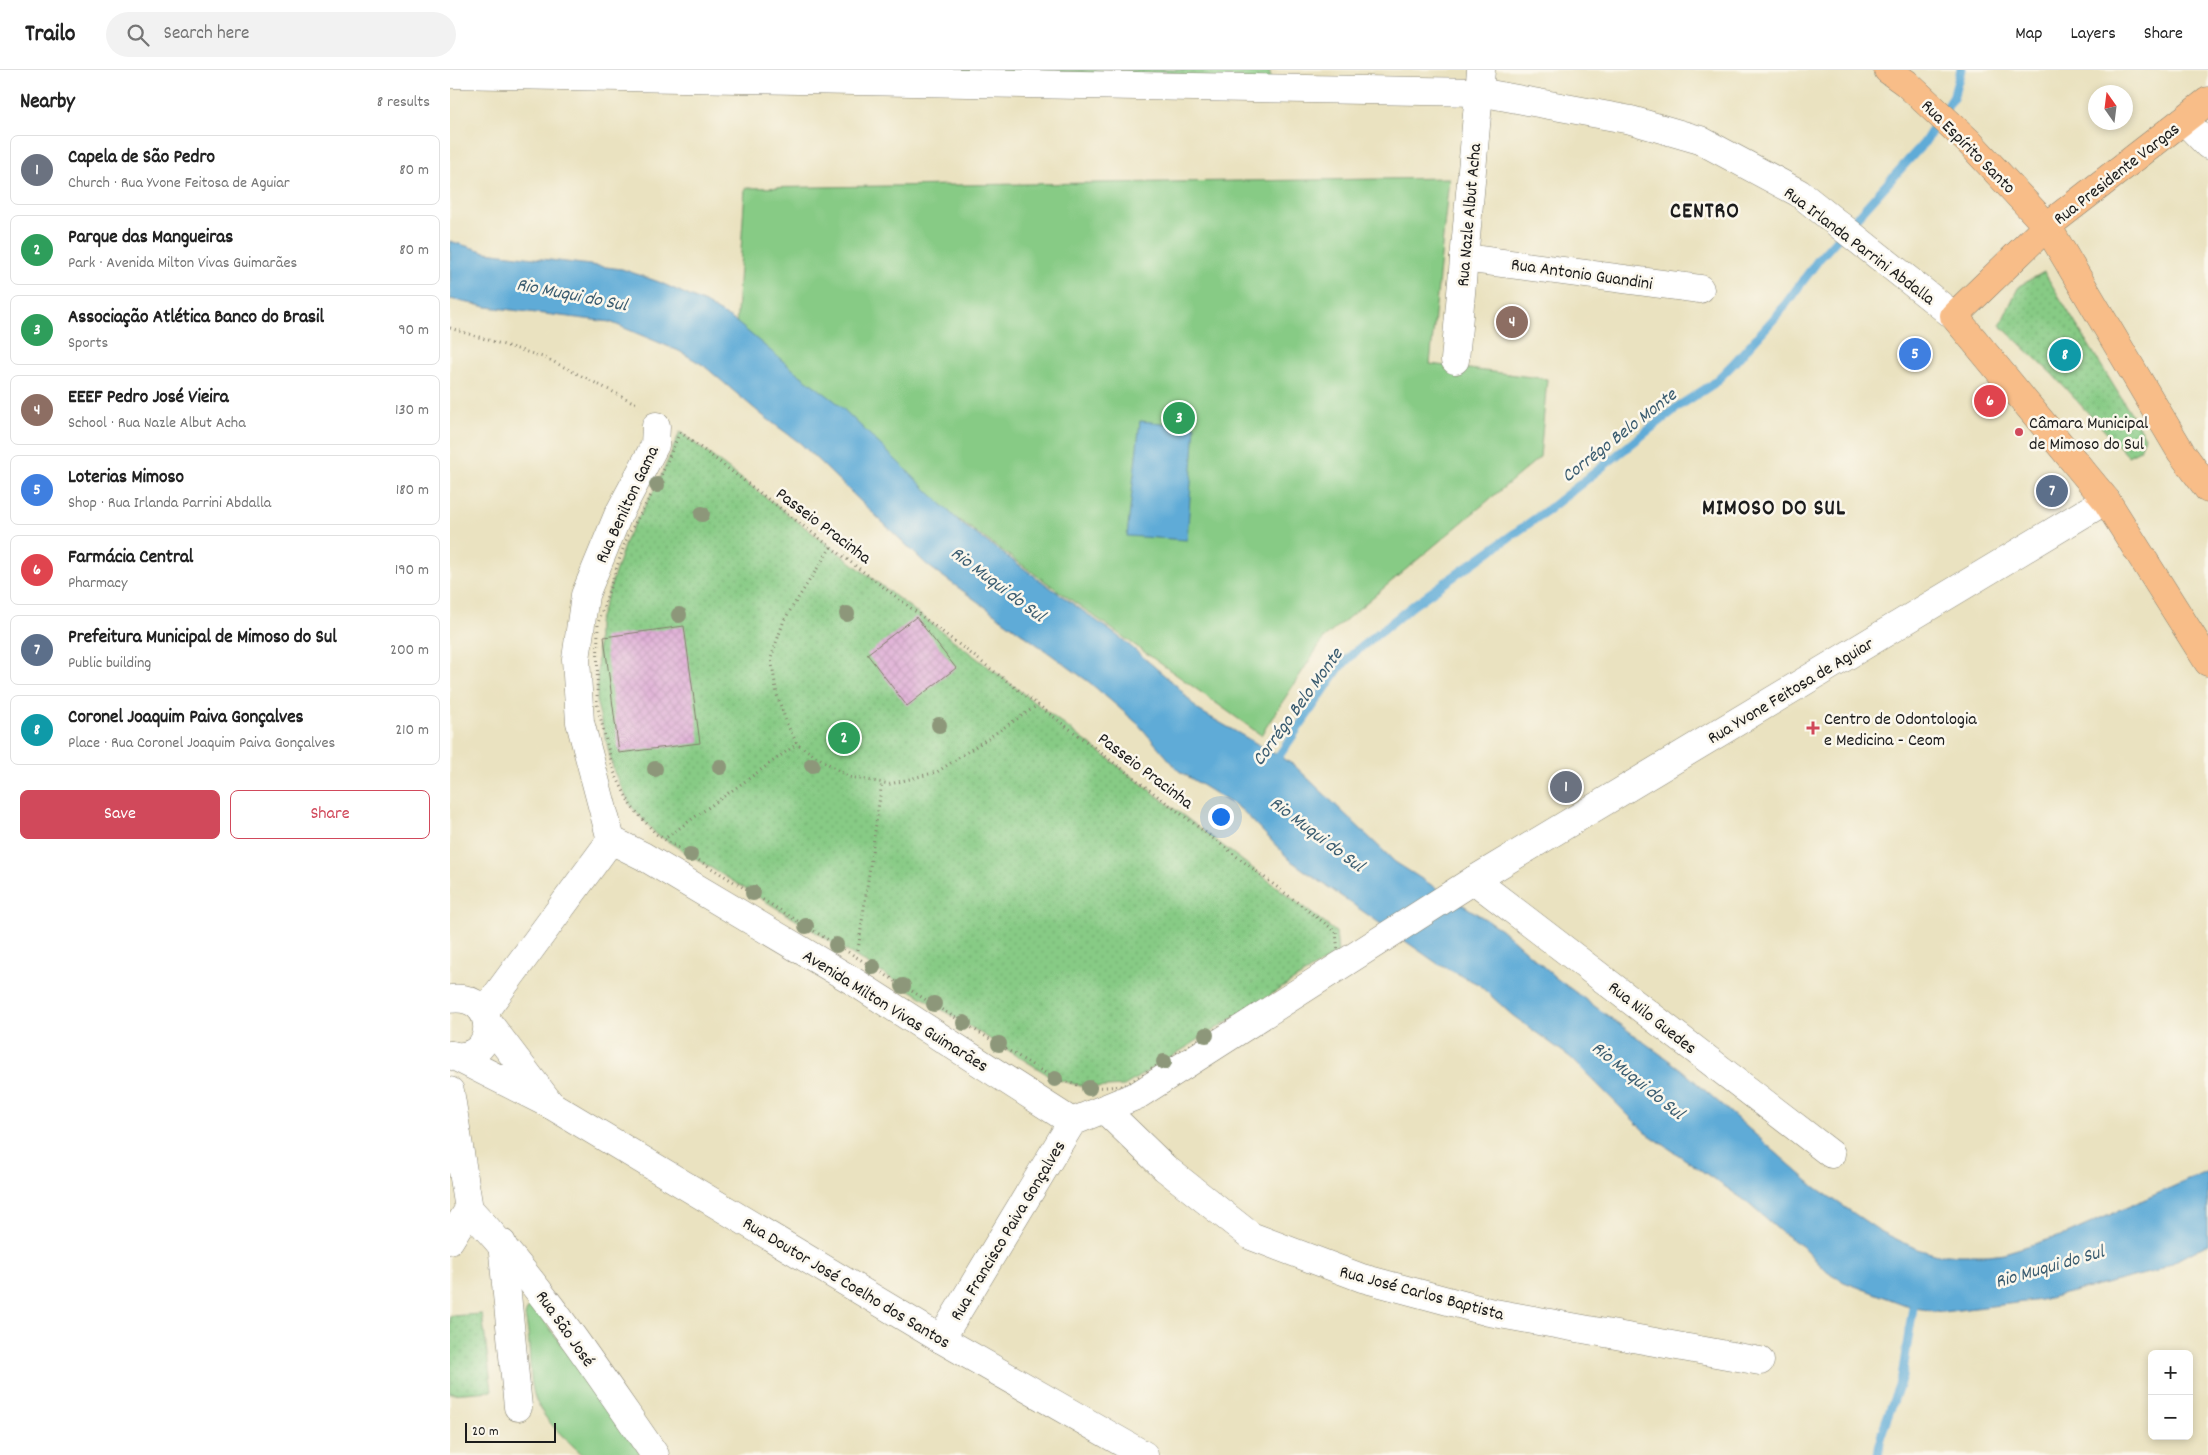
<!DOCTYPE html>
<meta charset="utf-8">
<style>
:root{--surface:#fff;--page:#f2f2f2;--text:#222;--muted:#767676;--line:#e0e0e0;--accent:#d1495b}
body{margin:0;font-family:Dekko,sans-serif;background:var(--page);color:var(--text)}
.controls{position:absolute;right:15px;bottom:15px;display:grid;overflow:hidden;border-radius:8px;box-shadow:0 2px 8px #0003}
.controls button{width:45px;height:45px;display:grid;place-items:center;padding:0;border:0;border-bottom:1px solid var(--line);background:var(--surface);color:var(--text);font:25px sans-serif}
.compass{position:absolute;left:1638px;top:15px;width:45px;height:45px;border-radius:50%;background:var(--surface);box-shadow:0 2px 8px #0003;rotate:346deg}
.scale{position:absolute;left:15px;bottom:12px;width:91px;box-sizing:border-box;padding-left:5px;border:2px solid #1c1c1c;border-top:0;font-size:14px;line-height:18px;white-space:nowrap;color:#1c1c1c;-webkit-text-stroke:4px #fbf7ec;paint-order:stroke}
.you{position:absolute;left:770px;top:746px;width:18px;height:18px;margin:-12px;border:4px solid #fff;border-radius:50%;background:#1a73e8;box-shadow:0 0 0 8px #1a73e833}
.badge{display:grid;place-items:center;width:32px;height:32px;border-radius:50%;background:var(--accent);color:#fff;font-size:16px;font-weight:700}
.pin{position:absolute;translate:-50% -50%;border:2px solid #fff;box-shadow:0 1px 5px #0006}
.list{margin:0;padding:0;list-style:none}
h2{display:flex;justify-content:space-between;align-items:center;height:65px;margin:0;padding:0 20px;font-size:21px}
h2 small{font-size:16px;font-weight:400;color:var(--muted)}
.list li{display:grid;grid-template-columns:32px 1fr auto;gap:15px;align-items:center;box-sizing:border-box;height:70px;margin:0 10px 10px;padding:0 10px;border:1px solid var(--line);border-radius:8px}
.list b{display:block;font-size:19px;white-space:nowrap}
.list p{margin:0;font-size:16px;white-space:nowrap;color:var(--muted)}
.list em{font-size:16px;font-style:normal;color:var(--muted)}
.actions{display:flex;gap:10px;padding:15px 20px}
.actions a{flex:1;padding:11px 0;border:1px solid var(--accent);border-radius:8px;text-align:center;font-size:18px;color:var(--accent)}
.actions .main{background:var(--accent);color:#fff}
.icon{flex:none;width:28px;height:28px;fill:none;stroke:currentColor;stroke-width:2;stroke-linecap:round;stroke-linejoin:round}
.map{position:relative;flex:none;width:1758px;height:1385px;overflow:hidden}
header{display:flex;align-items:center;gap:30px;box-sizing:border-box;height:70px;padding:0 25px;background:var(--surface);border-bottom:1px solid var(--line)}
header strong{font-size:24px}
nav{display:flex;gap:28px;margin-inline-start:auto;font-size:18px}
.search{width:350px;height:45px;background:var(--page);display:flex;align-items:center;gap:12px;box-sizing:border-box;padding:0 18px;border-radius:28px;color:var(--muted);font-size:19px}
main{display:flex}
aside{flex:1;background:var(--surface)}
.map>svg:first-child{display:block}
.grass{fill:#87cb85;stroke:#527450}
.park{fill:url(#park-dots);stroke:#527450}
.water{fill:#5eabd7;stroke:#3d647a}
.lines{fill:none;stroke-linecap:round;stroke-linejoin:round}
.stream{stroke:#5eabd7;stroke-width:9}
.building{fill:url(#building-cross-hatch)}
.minor-casing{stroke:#837f6e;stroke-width:29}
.major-casing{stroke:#837f6e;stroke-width:29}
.path{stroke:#837f6e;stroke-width:3;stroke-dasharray:1 4;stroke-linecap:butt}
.minor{stroke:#fff;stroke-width:28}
.major{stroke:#f8bd88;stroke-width:28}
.tree{fill:#8d977a}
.poi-dot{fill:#d1495b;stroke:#fbf7ec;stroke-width:2}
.labels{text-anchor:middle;stroke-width:5;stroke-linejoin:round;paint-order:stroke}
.street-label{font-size:18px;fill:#1c1c1c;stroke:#fbf7ec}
.poi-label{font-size:18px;fill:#1c1c1c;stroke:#fbf7ec;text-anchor:start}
.water-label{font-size:19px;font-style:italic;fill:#3a5c70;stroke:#fbf7ec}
.district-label{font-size:22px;font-weight:bold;letter-spacing:1px;fill:#1c1c1c;stroke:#fbf7ec}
</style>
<header>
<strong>Trailo</strong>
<div class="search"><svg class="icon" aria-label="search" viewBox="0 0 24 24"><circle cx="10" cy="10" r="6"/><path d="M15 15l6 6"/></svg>Search here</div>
<nav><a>Map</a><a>Layers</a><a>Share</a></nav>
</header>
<main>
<aside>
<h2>Nearby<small>8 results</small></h2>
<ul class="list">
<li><span class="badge" style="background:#6b7280">1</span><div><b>Capela de São Pedro</b><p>Church · Rua Yvone Feitosa de Aguiar</p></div><em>80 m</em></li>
<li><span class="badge" style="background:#2e9e5b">2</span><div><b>Parque das Mangueiras</b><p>Park · Avenida Milton Vivas Guimarães</p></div><em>80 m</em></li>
<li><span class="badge" style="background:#2e9e5b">3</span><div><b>Associação Atlética Banco do Brasil</b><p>Sports</p></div><em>90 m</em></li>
<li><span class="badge" style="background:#8d6e63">4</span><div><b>EEEF Pedro José Vieira</b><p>School · Rua Nazle Albut Acha</p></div><em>130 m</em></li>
<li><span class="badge" style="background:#3f7fe0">5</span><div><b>Loterias Mimoso</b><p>Shop · Rua Irlanda Parrini Abdalla</p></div><em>180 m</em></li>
<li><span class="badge" style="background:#e0444e">6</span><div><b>Farmácia Central</b><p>Pharmacy</p></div><em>190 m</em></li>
<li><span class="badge" style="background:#5c6f8a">7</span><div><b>Prefeitura Municipal de Mimoso do Sul</b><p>Public building</p></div><em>200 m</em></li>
<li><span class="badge" style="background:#0f9aa8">8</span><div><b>Coronel Joaquim Paiva Gonçalves</b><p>Place · Rua Coronel Joaquim Paiva Gonçalves</p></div><em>210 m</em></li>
</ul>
<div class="actions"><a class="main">Save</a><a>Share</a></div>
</aside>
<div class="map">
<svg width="1758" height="1385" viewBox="0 0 1758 1385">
<defs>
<pattern id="park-dots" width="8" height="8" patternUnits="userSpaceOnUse" patternTransform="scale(1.25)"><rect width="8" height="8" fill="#87cb85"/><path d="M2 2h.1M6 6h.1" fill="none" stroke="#74ae72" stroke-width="1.8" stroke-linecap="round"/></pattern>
<pattern id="building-cross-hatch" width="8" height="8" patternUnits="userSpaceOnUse" patternTransform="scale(1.25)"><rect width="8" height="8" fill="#dca6d4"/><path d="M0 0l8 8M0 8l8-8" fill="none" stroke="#bc8eb5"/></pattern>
</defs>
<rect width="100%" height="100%" fill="#fbf7ec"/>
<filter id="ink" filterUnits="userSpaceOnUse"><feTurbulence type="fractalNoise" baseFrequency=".02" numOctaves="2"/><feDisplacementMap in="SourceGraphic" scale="10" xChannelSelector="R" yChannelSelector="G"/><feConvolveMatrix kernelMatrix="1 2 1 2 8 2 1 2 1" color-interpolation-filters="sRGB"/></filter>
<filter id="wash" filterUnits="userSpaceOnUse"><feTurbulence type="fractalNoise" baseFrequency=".0096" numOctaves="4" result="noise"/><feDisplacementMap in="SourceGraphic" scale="20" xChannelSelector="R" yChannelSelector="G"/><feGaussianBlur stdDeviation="1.12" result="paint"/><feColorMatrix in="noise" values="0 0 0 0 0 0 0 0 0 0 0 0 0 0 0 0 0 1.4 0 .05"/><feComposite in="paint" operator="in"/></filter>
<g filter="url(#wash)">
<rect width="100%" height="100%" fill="#eae2c0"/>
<g class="grass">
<polygon points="999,108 980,294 1097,309 1090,387 874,568 811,665 284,290 295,118"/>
<path d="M82,1234L192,1385H133C114,1367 88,1347 83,1320C78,1296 81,1270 75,1246L77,1240Z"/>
</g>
<g class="park">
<polygon points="419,0 819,0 822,13"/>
<polygon points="1594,202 1695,367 1690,380 1678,386 1603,305 1550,255 1569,216"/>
<polygon points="230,362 886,862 888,883 674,1016 639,1018 605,1009 206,764 181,736 164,702 147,634 148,553 177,467 207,415"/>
<polygon points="32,1244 42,1321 0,1324 0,1246"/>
</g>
<g class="water">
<polygon points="0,171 36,182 172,199 209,212 255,233 285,251 346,302 385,331 512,454 672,569 727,616 748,640 844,695 945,792 1051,859 1106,908 1232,1000 1365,1117 1430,1161 1467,1179 1488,1185 1539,1185 1554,1183 1617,1164 1758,1101 1758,1174 1707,1201 1591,1230 1493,1242 1464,1238 1394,1212 1377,1202 1352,1176 1331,1162 1293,1129 1195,1062 1120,987 1062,945 1028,914 988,894 841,791 792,740 729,701 688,654 639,612 477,495 350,373 312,345 253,295 229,281 160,252 37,237 0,229"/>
<polygon points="690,351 745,356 737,470 677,466"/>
</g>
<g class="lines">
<g class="stream">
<polyline points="822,696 889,598 906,581 965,534 1099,439 1229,336 1263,314 1283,294 1329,243 1369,189 1474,73 1503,28 1511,0"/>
<polyline points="1428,1385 1432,1362 1452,1307 1465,1225"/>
</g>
</g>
<g id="blocks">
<g class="building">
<polygon points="466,547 506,598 457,636 417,584"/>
<polygon points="234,556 250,673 169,683 154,567"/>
</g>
</g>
</g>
<g filter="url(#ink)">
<use href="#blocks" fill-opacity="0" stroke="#837f6e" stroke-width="1"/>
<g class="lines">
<g class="minor-casing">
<g id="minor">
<polyline points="0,4 1029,22 1181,50 1250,70 1349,123 1504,246"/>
<polyline points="1734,50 1758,75"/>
<polyline points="1014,188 1250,219"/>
<polyline points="1005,290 1031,0"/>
<polyline points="161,770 130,652 126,589 135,525 168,445 205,375 206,356"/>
<polyline points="1024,810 1381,1084"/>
<path d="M0,929C52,922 47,996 0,985"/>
<polyline points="34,942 161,770 193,786 403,911 622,1052"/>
<polyline points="2,985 101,1035 37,951"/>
<polyline points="0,1021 19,1139 0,1170"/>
<polyline points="101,1035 491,1269 694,1385"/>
<polyline points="654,1039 715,1098 801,1166 912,1208 1039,1242 1310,1291"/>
<polyline points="622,1052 688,1025 1024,810 1656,430"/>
<path d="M19,1139C91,1215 145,1299 205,1385"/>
<polyline points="52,1173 68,1337"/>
<polyline points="491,1269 622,1052"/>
</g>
</g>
<g class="major-casing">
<g id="major">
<polyline points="1438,0 1456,13 1519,72 1597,156 1731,382 1758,419"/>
<polyline points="1758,31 1597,156 1504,246 1656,430 1758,592"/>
</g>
</g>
<g class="path">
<polyline points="0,258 96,288 189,335"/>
<polygon points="230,362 886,862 888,883 674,1016 639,1018 605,1009 206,764 181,736 164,702 147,634 148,553 177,467 207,415"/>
<polyline points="381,477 334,550 321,588 327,625 337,654 347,674 399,707 440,714 487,702 588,635"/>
<polyline points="217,767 347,674"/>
<polyline points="408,880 432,712"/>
</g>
<use href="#minor" class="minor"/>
<use href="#major" class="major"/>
</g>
<g class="tree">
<circle cx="207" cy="415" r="8"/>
<circle cx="252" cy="444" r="8"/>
<circle cx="397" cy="544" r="8"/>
<circle cx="229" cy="545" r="8"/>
<circle cx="489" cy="655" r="8"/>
<circle cx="362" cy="695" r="8"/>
<circle cx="270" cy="697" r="8"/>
<circle cx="205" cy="699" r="8"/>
<circle cx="240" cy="785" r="8"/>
<circle cx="303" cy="823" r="8"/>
<circle cx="356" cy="856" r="8"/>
<circle cx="386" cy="875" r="8"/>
<circle cx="423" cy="897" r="8"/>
<circle cx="453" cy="916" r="8"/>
<circle cx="484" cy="934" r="8"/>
<circle cx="514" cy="953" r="8"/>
<circle cx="756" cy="965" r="8"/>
<circle cx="549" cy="974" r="8"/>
<circle cx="714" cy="992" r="8"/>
<circle cx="605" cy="1009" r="8"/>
<circle cx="639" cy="1018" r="8"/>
</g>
</g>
<g class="poi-dot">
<circle cx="1569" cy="362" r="5"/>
<path d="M1360.5 650.5h5v5h5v5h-5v5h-5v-5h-5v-5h5z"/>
</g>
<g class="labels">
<g class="street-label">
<text transform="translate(1519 76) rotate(45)" y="6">Rua Espírito Santo</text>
<text transform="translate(1666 103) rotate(-38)" y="6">Rua Presidente Vargas</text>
<text transform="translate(1018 145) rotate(-85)" y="6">Rua Nazle Albut Acha</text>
<text transform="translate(1410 175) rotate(37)" y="6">Rua Irlanda Parrini Abdalla</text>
<text transform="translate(1132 203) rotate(8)" y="6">Rua Antonio Guandini</text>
<text transform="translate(176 434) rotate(-65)" y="6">Rua Benilton Gama</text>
<text transform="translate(374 455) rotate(37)" y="6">Passeio Pracinha</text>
<text transform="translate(1340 620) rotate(-31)" y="6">Rua Yvone Feitosa de Aguiar</text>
<text transform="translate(696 700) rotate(37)" y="6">Passeio Pracinha</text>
<text transform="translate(446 940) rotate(32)" y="6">Avenida Milton Vivas Guimarães</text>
<text transform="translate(1203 947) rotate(38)" y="6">Rua Nilo Guedes</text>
<text transform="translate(557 1160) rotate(-59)" y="6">Rua Francisco Paiva Gonçalves</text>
<text transform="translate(397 1212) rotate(31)" y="6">Rua Doutor José Coelho dos Santos</text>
<text transform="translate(972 1222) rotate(15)" y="6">Rua José Carlos Baptista</text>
<text transform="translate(116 1258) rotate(55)" y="6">Rua São José</text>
</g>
<g class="poi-label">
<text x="1579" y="358">Câmara Municipal<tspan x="1579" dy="21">de Mimoso do Sul</tspan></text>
<text x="1374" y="654">Centro de Odontologia<tspan x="1374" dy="21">e Medicina - Ceom</tspan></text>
</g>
<g class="water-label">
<text transform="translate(122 223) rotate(11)" y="7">Rio Muqui do Sul</text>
<text transform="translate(1168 364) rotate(-38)" y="7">Corrégo Belo Monte</text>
<text transform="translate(549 513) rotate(37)" y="7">Rio Muqui do Sul</text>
<text transform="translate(846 636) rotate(-54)" y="7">Corrégo Belo Monte</text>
<text transform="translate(868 763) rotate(37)" y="7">Rio Muqui do Sul</text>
<text transform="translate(1189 1009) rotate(39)" y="7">Rio Muqui do Sul</text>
<text transform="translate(1599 1195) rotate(-16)" y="7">Rio Muqui do Sul</text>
</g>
<g class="district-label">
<text x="1255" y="147">CENTRO</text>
<text x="1324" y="444">MIMOSO DO SUL</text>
</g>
</g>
</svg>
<div class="controls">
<button>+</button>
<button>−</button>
</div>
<svg class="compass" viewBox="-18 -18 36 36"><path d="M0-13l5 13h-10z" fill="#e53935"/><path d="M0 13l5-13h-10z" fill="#767676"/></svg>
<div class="scale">20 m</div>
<div class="you"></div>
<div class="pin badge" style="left:1116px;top:717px;background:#6b7280">1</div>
<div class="pin badge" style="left:394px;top:668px;background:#2e9e5b">2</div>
<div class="pin badge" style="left:729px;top:348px;background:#2e9e5b">3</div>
<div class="pin badge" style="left:1062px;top:252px;background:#8d6e63">4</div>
<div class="pin badge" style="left:1465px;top:284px;background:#3f7fe0">5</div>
<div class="pin badge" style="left:1540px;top:331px;background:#e0444e">6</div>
<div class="pin badge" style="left:1602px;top:421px;background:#5c6f8a">7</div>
<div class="pin badge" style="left:1615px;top:285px;background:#0f9aa8">8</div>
</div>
</main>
